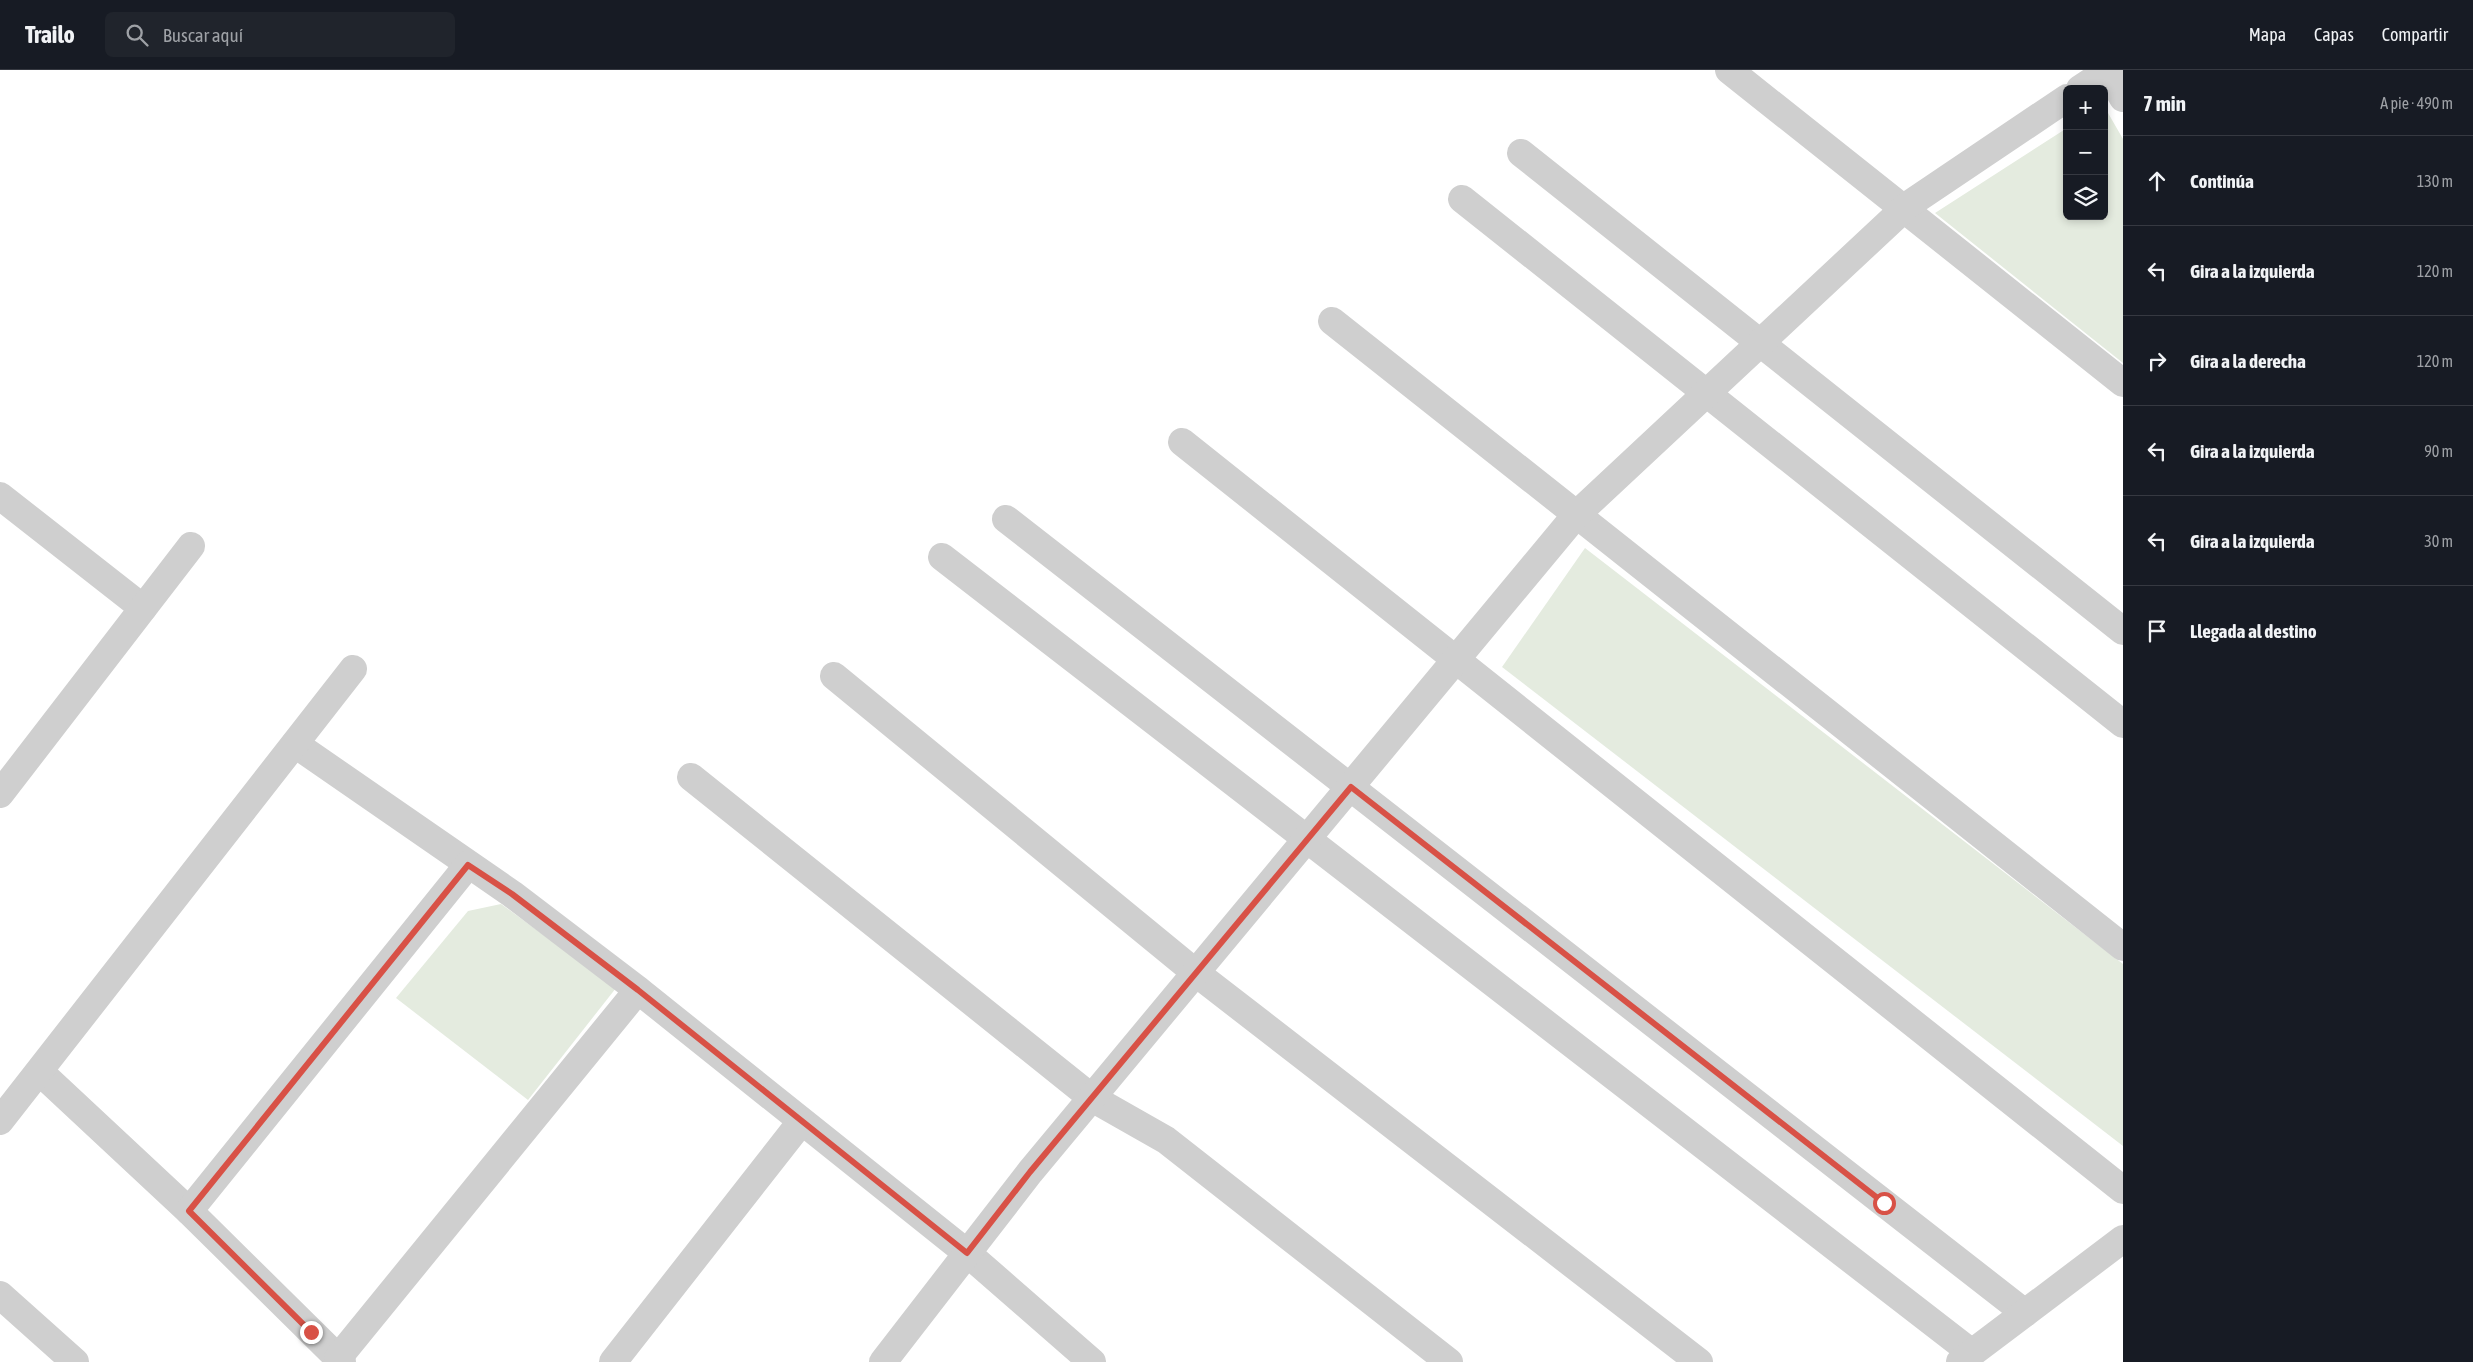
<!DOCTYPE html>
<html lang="es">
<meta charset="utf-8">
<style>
:root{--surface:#171b24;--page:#20242c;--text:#f1f3f6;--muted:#9ea1a6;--line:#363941}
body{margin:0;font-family:"Asap Condensed",sans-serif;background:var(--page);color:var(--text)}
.controls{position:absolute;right:15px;top:15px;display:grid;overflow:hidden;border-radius:8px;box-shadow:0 2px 8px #0003}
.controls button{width:45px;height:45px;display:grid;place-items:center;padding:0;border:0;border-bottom:1px solid var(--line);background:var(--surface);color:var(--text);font:25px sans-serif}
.stop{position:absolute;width:15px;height:15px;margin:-11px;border:4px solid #d85146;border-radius:50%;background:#fff}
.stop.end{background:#d85146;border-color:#fff;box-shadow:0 1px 5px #0008}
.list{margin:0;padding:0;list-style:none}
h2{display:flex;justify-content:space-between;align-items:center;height:65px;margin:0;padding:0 20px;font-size:21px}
h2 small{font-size:16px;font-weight:400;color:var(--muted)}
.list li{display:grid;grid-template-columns:32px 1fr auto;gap:15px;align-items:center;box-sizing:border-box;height:90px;padding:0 20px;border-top:1px solid var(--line)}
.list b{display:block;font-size:19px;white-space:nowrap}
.list em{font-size:16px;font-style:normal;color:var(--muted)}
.icon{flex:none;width:28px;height:28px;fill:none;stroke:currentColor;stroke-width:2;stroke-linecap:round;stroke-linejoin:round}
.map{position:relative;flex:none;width:2123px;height:1292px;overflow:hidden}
header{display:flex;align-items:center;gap:30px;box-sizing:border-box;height:70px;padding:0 25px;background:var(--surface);border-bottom:1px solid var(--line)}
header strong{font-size:24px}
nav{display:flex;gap:28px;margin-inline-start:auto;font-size:18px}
.search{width:350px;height:45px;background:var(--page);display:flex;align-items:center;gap:12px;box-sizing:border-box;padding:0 18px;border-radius:8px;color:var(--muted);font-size:19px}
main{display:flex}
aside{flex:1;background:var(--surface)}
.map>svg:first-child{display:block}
.green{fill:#e4ebdf}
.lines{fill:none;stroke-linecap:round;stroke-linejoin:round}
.minor{stroke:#cfcfcf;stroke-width:28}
.route{stroke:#d85146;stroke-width:6}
</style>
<header>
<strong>Trailo</strong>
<div class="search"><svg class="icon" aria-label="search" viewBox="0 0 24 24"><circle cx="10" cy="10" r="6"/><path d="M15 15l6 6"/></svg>Buscar aquí</div>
<nav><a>Mapa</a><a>Capas</a><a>Compartir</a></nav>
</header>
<main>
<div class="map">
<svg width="2123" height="1292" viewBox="0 0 2123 1292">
<rect width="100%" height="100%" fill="#fff"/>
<g class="green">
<polygon points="2104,36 2123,69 2123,293 1935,143 2067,58 2067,146 2104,146"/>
<polygon points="1585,478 2123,894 2123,1076 1502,597"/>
<polygon points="501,834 616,918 528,1030 396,928 468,841"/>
</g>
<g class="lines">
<g class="minor">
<polyline points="1729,0 2123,313"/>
<polyline points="2107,0 2123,28"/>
<polyline points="2080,19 2107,1"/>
<polyline points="1521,83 2123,561"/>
<polyline points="1462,129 2123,654"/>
<polyline points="1332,251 2123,877"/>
<polyline points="1182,372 2123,1120"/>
<polyline points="0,426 143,538"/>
<polyline points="1006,449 2025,1243"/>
<polyline points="942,487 1972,1283"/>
<polyline points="834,606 1196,903 1699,1292"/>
<polyline points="295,674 512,824 638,920 967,1183 1092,1292"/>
<polyline points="691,707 1092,1028 1166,1070 1449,1292"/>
<polyline points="0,724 191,476"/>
<polyline points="40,1002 189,1141 342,1292"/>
<polyline points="0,1051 353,599"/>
<polyline points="189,1141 468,795"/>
<polyline points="0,1225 75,1292"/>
<polyline points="338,1288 638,920"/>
<polyline points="613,1292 801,1052"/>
<polyline points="883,1292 1030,1102 1576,445 1908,135 2067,28"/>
<polyline points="1960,1292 2123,1169"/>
</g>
</g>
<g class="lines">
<polyline class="route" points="311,1262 189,1141 468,795 512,824 638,920 967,1183 1030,1102 1351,717 1884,1133"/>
</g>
</svg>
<div class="controls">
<button>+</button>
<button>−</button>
<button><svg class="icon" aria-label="layers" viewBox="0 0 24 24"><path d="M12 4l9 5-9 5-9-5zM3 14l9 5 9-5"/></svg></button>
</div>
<div class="stop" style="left:1884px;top:1133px"></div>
<div class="stop end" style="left:311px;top:1262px"></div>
</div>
<aside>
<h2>7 min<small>A pie · 490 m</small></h2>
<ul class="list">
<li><svg class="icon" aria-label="ahead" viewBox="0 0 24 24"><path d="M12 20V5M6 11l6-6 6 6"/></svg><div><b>Continúa</b></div><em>130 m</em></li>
<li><svg class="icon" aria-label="left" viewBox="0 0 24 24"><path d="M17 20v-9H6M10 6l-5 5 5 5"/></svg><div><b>Gira a la izquierda</b></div><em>120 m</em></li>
<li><svg class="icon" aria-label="right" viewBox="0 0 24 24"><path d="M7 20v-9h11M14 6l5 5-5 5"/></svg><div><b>Gira a la derecha</b></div><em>120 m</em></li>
<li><svg class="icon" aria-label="left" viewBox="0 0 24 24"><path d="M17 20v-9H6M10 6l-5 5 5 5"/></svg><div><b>Gira a la izquierda</b></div><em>90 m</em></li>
<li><svg class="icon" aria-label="left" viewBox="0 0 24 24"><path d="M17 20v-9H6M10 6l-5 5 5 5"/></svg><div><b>Gira a la izquierda</b></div><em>30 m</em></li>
<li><svg class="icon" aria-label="arrive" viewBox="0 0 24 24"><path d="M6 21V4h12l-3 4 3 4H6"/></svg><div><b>Llegada al destino</b></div></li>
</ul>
</aside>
</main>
